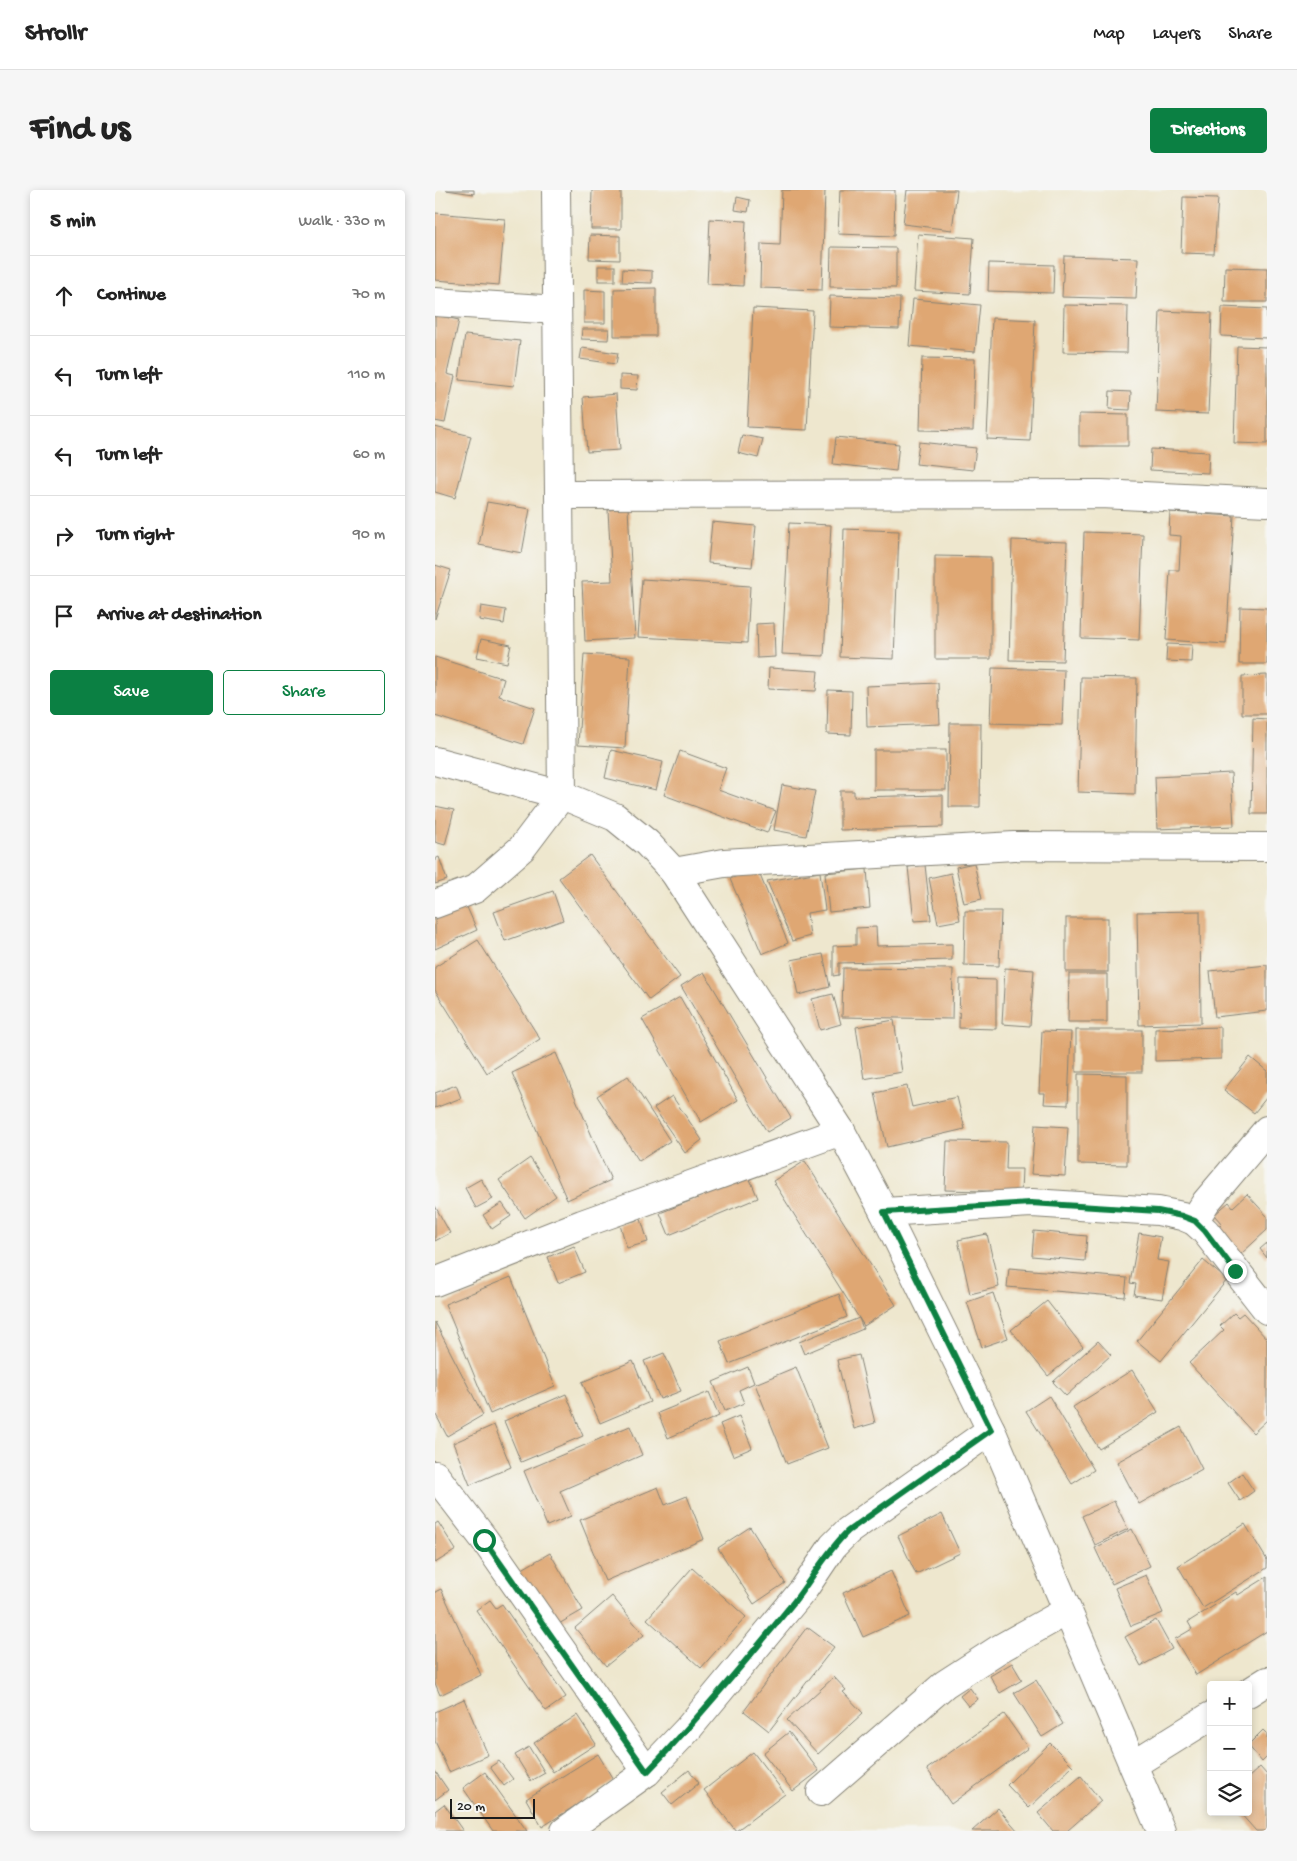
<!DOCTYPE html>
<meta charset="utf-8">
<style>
:root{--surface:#fff;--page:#f6f6f6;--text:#222;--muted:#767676;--line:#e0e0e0;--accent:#0b8043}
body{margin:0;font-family:"Gochi Hand",sans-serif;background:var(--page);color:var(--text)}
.controls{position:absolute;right:15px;bottom:15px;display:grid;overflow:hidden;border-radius:5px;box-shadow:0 2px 8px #0003}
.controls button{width:45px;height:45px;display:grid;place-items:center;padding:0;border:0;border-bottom:1px solid var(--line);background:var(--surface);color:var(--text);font:25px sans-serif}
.scale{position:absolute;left:15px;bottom:12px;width:85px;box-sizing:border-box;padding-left:5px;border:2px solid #1c1c1c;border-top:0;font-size:14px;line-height:18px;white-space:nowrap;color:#1c1c1c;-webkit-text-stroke:4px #f6f6f2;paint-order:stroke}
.stop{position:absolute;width:15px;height:15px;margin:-11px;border:4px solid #0b8043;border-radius:50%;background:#fff}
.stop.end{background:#0b8043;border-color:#fff;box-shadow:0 1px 5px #0008}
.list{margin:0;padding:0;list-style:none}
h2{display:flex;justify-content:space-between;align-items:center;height:65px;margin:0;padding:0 20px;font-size:21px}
h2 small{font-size:16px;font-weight:400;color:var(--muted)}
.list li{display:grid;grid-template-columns:32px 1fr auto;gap:15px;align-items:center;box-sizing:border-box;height:80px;padding:0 20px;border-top:1px solid var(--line)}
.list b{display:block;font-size:19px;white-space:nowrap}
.list em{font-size:16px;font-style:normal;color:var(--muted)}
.actions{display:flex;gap:10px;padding:15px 20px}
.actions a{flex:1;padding:11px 0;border:1px solid var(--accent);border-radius:5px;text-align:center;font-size:18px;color:var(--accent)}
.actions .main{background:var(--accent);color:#fff}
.icon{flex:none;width:28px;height:28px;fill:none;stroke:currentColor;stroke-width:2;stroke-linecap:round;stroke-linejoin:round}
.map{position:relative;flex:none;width:832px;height:1641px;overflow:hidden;border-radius:5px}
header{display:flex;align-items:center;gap:30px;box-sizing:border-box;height:70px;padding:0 25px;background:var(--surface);border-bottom:1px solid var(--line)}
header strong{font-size:24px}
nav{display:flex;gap:28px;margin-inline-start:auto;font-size:18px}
.intro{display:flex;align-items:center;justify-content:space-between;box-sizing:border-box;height:120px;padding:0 30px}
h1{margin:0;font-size:35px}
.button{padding:12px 22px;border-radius:5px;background:var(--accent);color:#fff;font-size:18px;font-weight:700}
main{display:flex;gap:30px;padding:0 30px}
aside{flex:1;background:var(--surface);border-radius:5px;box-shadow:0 2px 8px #0003}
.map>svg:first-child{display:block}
.building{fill:#dfa773}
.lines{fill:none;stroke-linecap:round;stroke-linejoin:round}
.minor-casing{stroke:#858275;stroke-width:30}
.minor{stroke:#fff;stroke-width:28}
.route{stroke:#0b8043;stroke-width:6}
</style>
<header>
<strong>Strollr</strong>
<nav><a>Map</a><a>Layers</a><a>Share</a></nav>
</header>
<div class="intro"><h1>Find us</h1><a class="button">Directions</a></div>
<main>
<aside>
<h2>5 min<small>Walk · 330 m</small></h2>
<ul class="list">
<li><svg class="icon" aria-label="ahead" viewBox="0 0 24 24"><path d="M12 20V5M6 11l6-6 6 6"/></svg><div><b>Continue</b></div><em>70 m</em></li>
<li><svg class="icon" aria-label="left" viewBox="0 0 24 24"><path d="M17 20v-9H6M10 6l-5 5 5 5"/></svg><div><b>Turn left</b></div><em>110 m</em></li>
<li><svg class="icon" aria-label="left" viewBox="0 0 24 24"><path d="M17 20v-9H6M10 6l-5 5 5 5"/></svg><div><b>Turn left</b></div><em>60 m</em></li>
<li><svg class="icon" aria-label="right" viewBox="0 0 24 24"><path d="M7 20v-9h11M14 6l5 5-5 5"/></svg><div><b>Turn right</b></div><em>90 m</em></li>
<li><svg class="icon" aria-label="arrive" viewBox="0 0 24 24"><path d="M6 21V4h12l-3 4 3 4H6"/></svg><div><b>Arrive at destination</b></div></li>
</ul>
<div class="actions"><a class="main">Save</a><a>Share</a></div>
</aside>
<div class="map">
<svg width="832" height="1641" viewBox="0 0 832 1641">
<rect width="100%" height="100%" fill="#f6f6f2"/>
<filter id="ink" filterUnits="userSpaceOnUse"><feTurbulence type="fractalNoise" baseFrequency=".02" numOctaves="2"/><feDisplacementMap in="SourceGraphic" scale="10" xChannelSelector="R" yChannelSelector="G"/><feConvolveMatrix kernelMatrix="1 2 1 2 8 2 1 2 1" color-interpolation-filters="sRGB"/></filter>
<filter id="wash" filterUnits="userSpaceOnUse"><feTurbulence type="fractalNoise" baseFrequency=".0096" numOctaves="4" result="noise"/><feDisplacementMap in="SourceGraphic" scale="20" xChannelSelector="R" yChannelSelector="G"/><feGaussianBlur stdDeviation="1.12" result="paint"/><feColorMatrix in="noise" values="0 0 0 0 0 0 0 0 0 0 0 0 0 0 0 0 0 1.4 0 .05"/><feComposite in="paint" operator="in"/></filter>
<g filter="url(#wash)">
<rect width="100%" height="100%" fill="#eee7ce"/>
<g id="blocks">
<g class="building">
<polygon points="11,0 39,0 39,4"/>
<polygon points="157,0 186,0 186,39 156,39"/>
<polygon points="347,0 390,0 387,100 325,98 326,54 345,55"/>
<polygon points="405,0 460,0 459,46 403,44"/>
<polygon points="472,0 522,0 517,40 468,34"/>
<polygon points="302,7 315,10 313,22 300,20"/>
<polygon points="748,7 783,8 779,64 746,63"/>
<polygon points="0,23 70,29 64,95 0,90"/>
<polygon points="275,29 311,31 308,96 272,94"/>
<polygon points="483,44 539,48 535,104 479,101"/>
<polygon points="155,45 185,46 185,70 154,69"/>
<polygon points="396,57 461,58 461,98 395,97"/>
<polygon points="629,66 703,68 701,109 627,107"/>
<polygon points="554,73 619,75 618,103 553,101"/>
<rect x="163" y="76" width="17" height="15"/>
<polygon points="790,77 832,78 832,112 789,112"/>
<polygon points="188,79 217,81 217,93 187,92"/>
<polygon points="221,98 221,146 179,146 179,99"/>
<polygon points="149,100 170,101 170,133 149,133"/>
<polygon points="395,106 465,108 464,139 394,137"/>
<polygon points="478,109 545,115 540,162 474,156"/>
<polygon points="629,115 693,116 692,163 628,162"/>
<polygon points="787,117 832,119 832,148 786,146"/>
<polygon points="318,118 378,121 372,240 312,237"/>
<polygon points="725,121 777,123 773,224 721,222"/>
<polygon points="0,125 24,130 12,184 20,186 10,233 0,231"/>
<polygon points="557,128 600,130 595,251 552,249"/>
<polygon points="147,139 174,139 173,150 146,149"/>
<polygon points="30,145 85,151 79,196 24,190"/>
<polygon points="802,156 832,157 832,254 799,253"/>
<polygon points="147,158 183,163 181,174 145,169"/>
<polygon points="487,168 540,169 538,241 485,240"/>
<polygon points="185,185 203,186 202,200 185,199"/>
<polygon points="675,201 696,202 695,220 674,219"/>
<polygon points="181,204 185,260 152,262 148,207"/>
<polygon points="644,224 693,225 693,256 644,256"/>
<polygon points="0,237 36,246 20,308 0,302"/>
<polygon points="307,245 328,249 323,268 303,263"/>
<polygon points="401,247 464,254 461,281 398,274"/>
<polygon points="484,252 541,258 538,280 481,274"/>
<polygon points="716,259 774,262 773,283 715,280"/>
<polygon points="52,312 95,319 87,363 44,355"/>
<polygon points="193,318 200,448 150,451 147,392 177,391 173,320"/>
<polygon points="735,322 799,326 791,454 731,450 735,380 744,380 746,346 734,345"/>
<polygon points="277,332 321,336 317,377 273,373"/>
<polygon points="354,333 396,335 389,466 347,464"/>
<polygon points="409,339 464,341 459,469 405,467"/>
<polygon points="649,342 708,344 704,450 646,448"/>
<polygon points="577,350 632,352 628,471 574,470"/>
<polygon points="500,366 556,367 556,469 500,469"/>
<polygon points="0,375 16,380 0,429"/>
<polygon points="207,389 315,396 312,453 203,447"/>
<polygon points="46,416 71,420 69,434 44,430"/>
<polygon points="805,417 832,418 832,474 804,474"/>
<polygon points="339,433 340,467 322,468 321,434"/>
<polygon points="46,449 76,455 72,473 42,467"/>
<polygon points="732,454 757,455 756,472 731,471"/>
<polygon points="149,464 195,467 190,558 143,555"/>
<polygon points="0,467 69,489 64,506 100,518 88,554 0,526"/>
<polygon points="334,478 383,481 381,501 333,499"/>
<polygon points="557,478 629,480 627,535 555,533"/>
<polygon points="832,485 832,524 807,524 807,486"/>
<polygon points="646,487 702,488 700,604 643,602"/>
<polygon points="503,493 505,534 432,537 431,496"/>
<polygon points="393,500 417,501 416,545 392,544"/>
<polygon points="818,528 832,529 832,624 816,624"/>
<polygon points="515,533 546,533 545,617 514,617"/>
<polygon points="176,560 228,572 221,600 170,588"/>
<rect x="439" y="560" width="72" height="40"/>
<polygon points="245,561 291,578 283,600 341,621 332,643 229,605"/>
<polygon points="796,583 799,636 722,639 720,587"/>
<polygon points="347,595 380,601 371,646 339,640"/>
<polygon points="405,601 419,601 419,607 508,605 508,637 405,640"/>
<polygon points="0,616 19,620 10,655 0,652"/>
<polygon points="155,665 245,787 214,810 124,688"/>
<polygon points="4,667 12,690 0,694 0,669"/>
<polygon points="539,673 547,709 529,713 521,677"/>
<polygon points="490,675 496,730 479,731 473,677"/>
<polygon points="322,678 353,753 327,764 295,689"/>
<polygon points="432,679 435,718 394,722 390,683"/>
<polygon points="385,682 390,720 372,723 375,746 357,751 332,691"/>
<polygon points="516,683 525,730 503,734 494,688"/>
<polygon points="118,701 128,730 70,751 59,722"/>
<polygon points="31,715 42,740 0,759 0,729"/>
<polygon points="530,721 566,721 564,776 529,775"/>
<polygon points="765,721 766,833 704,835 702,722"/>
<rect x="631" y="728" width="42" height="54"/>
<polygon points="441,737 442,756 517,754 517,770 404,773 404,785 398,786 398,756 421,755 421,738"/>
<polygon points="43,750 105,849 52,883 0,800 0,777"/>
<polygon points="388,764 395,797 363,805 356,770"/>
<polygon points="832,775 832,821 780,827 775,781"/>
<polygon points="408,778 518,779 517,829 407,827"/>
<polygon points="570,778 599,780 595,836 567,834"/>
<polygon points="269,782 356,928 332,942 246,796"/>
<polygon points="634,784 672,784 672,832 633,832"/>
<polygon points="525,789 561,790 561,839 524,838"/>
<polygon points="398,804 406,834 385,840 377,809"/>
<polygon points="245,807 303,910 266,932 207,829"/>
<polygon points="459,830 467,882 429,889 421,837"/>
<polygon points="786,837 786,869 720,871 720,839"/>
<rect x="641" y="840" width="66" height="42"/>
<polygon points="607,841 636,842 633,915 609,914 610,903 604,903"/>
<polygon points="121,863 176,990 132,1010 77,883"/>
<polygon points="815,867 832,881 832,907 819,923 789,900"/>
<polygon points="643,884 692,885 692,975 643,974"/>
<polygon points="193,886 235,951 204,971 162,906"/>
<polygon points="21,895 26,908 0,918 0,903"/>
<polygon points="472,896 477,917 522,907 530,939 452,957 440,903"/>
<polygon points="237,906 267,950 250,963 219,918"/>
<polygon points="600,935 633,937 630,986 596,984"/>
<polygon points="512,951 572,952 571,979 587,979 586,1002 510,1000"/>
<polygon points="95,968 121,1006 90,1028 64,990"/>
<polygon points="370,971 461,1115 429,1136 338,991"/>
<polygon points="314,987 323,1008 234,1045 225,1023"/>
<polygon points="46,989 58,1009 41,1018 30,998"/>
<polygon points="812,1004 832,1026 832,1040 806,1064 783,1038 787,1034 779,1025 794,1012 798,1017"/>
<polygon points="67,1013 76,1026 57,1039 48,1025"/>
<polygon points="0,1016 15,1043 0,1051"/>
<polygon points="206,1029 213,1052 192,1058 185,1035"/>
<polygon points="599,1041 652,1046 650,1071 597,1066"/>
<polygon points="704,1043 726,1047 722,1070 734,1072 727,1109 699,1105 701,1094 695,1093"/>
<polygon points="552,1044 564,1097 535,1104 523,1050"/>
<polygon points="832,1053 832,1068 825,1059"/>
<polygon points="139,1056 150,1082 123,1093 113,1067"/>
<polygon points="768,1070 792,1090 726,1171 702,1151"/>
<polygon points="574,1078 692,1088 690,1107 572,1097"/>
<polygon points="76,1087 120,1196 55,1224 10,1114"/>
<polygon points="558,1103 573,1148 547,1157 532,1112"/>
<polygon points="404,1104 412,1127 294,1174 285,1151"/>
<polygon points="612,1111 648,1157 613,1186 576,1140"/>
<polygon points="799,1123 803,1127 808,1123 832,1149 832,1230 818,1243 754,1173 789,1140 785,1136"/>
<polygon points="424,1128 428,1139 369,1164 364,1152"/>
<polygon points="0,1132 48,1225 12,1246 0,1223"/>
<polygon points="663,1151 676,1165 631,1206 618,1192"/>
<polygon points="229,1163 246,1201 225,1209 209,1171"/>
<polygon points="424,1165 440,1233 419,1239 402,1170"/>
<polygon points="198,1171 215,1212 165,1233 147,1192"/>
<polygon points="313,1177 319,1193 304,1200 309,1213 290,1221 278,1192"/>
<polygon points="361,1177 393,1258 352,1274 320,1194"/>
<polygon points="697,1180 723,1222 664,1259 638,1217"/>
<polygon points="274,1202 284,1226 233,1248 223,1223"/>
<polygon points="131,1204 148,1246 86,1272 69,1231"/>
<polygon points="614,1206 659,1280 637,1294 591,1221"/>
<polygon points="304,1226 317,1258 298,1266 285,1234"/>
<polygon points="59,1235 76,1277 35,1295 18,1253"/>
<polygon points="195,1236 207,1265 125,1301 136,1326 112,1336 89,1281"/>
<polygon points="746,1237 767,1279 704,1314 682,1272"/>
<polygon points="807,1283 819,1301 805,1311 793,1293"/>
<polygon points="223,1297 230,1315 252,1306 269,1349 170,1391 145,1330"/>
<polygon points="679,1311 693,1339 660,1355 647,1326"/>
<polygon points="507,1324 525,1363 481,1384 463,1346"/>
<polygon points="3,1332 21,1360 0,1373 0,1334"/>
<polygon points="810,1334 832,1370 832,1378 768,1418 743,1376"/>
<polygon points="315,1337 350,1393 319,1414 283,1358"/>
<polygon points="697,1339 715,1376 677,1394 660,1358"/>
<polygon points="115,1363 148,1420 115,1439 82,1382"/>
<polygon points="257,1378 311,1427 266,1478 212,1429"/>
<polygon points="456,1381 475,1426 428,1447 408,1403"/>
<polygon points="711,1385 728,1423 696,1436 680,1398"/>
<polygon points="832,1387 832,1441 761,1485 740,1449 757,1439 753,1432 801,1402 803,1405"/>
<polygon points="6,1399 46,1485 5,1505 0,1493 0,1402"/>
<polygon points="177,1406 209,1445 171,1476 140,1438"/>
<polygon points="55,1410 61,1418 67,1414 131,1507 111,1521 41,1420"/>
<polygon points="721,1430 737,1459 706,1476 690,1447"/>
<polygon points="372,1437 399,1457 334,1541 309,1521"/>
<polygon points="577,1473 587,1490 565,1503 555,1486"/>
<polygon points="399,1487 411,1500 408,1502 428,1523 383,1564 352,1530"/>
<polygon points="601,1490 628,1534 607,1547 579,1503"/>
<polygon points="535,1498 543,1509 533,1516 525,1506"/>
<polygon points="29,1509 53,1565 14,1582 0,1551 0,1522"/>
<polygon points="569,1524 593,1558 516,1614 492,1579"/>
<polygon points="142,1525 161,1554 118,1582 99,1553"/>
<polygon points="828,1540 832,1544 832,1567 827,1572 813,1555"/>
<polygon points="354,1542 384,1581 358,1601 328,1563"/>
<polygon points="615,1553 638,1576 594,1618 572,1595"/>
<polygon points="94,1557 110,1583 96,1591 80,1565"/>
<polygon points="318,1562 350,1604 301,1641 269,1600"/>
<polygon points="163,1564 179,1591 107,1637 91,1609"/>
<polygon points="64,1571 78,1589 69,1596 55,1577"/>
<polygon points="825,1577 832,1585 832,1641 821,1641 804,1622 813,1622 813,1588"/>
<polygon points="254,1580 264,1593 237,1615 227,1602"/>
<polygon points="0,1581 13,1600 0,1610"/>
<polygon points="50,1582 92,1641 58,1641 28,1598"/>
<polygon points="646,1586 666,1611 632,1641 618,1641 603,1623"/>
<polygon points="9,1614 28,1641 0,1641 0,1621"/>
<polygon points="563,1618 583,1641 537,1641"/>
</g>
</g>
</g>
<g filter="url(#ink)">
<use href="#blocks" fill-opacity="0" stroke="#858275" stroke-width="1"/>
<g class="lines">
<g class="minor-casing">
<g id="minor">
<polyline points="0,112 122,120"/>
<polyline points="124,305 666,304 832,312"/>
<polyline points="0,571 127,605 180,627 212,653 239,682 406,941 449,1022 556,1240 726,1641"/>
<polyline points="239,682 289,673 579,656 832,657"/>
<polyline points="0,714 40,699 87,658 127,605 121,0"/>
<polyline points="449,1022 597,1013 723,1021 747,1026 759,1031 770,1041 832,1120"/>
<polyline points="759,1031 771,1012 832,940"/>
<polyline points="0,1092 147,1034 406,941"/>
<polyline points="0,1285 49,1349 212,1582"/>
<polyline points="813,1503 832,1491"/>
<polyline points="699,1574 776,1526"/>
<polyline points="386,1602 510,1494 564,1459 632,1421"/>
<polyline points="130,1641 212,1582 252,1540 369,1399 398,1356 413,1341 556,1240"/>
</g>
</g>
<use href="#minor" class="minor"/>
</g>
</g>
<g class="lines" filter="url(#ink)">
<path class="route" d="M49,1350L212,1582C263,1529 311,1471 358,1413C377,1389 391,1362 413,1341L556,1240L449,1022L596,1013L723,1021L747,1026L760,1031L770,1041L800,1081"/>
</g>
</svg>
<div class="controls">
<button>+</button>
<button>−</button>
<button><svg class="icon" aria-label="layers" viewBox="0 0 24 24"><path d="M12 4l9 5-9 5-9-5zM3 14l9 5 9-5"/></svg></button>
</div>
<div class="scale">20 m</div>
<div class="stop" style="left:49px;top:1350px"></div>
<div class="stop end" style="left:800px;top:1081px"></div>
</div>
</main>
